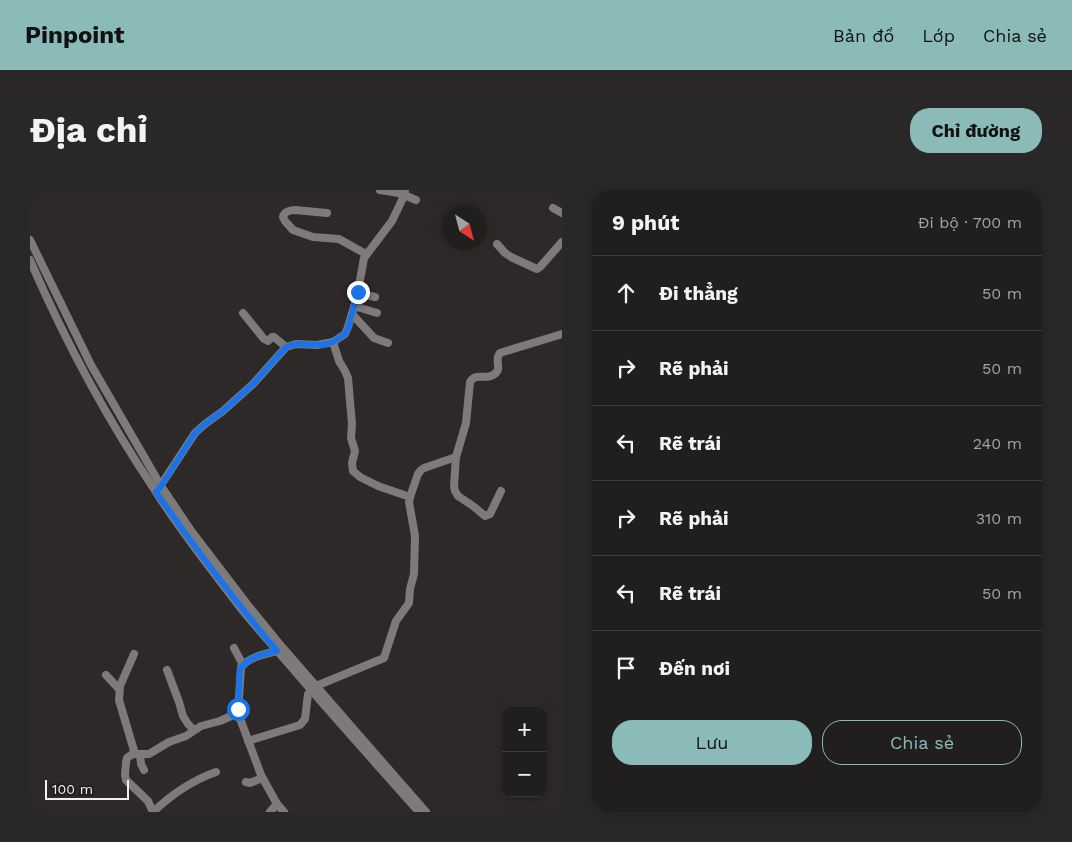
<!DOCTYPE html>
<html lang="vi">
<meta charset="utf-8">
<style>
:root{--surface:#211f1e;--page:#292727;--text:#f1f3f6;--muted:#a2a2a4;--line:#3e3d3c;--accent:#8bbbb9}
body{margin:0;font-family:"Work Sans",sans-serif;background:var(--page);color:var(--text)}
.controls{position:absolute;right:15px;bottom:15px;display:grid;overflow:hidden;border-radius:10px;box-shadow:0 2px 12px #0003}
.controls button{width:45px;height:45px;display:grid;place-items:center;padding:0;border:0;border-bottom:1px solid var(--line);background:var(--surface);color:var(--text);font:25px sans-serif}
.compass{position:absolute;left:412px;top:15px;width:45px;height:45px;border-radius:50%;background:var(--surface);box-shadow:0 2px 12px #0003;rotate:144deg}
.scale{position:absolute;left:15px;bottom:12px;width:84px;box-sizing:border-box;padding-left:5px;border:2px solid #f2efef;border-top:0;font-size:14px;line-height:18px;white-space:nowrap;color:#f2efef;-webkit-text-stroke:4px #221f1f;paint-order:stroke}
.stop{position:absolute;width:15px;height:15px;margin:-11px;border:4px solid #1a73e8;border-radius:50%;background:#fff}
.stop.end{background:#1a73e8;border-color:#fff;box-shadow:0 1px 5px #0008}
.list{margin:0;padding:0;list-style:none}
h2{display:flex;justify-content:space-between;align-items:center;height:65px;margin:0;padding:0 20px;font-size:21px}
h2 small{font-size:16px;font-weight:400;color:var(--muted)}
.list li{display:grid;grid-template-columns:32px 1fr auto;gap:15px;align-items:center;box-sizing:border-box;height:75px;padding:0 20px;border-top:1px solid var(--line)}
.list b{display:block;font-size:19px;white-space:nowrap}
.list em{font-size:16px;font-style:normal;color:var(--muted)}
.actions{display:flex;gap:10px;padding:15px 20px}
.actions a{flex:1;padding:11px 0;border:1px solid var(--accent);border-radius:20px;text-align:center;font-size:18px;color:var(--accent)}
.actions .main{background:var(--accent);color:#111}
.icon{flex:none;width:28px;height:28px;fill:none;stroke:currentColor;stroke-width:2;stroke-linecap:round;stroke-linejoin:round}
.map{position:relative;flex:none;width:532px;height:622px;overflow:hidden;border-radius:20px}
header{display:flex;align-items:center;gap:30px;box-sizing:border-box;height:70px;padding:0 25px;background:var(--accent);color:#111}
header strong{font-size:24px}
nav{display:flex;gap:28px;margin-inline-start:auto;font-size:18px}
.intro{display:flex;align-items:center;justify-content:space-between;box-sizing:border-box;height:120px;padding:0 30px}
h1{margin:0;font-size:35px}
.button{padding:12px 22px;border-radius:20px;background:var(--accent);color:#111;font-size:18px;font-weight:700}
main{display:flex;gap:30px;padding:0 30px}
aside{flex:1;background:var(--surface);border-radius:20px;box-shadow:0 2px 12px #0003}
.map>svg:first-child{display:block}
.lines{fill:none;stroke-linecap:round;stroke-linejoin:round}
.minor{stroke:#7e7a79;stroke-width:8}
.route{stroke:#1a73e8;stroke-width:6}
</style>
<header>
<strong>Pinpoint</strong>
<nav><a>Bản đồ</a><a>Lớp</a><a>Chia sẻ</a></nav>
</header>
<div class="intro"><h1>Địa chỉ</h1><a class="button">Chỉ đường</a></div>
<main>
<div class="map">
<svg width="532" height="622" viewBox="0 0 532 622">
<rect width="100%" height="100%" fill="#2c2928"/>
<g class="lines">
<g class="minor">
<polyline points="350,0 375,4"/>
<polyline points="374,5 386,10"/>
<polyline points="523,18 532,23"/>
<path d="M297,23L265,20C260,20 254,22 253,27L255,31L263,40L283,47L309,49L336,64"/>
<polyline points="0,50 61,175 131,296 162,342 217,414 252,457 396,622"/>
<polyline points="467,54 475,63 481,67 507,79 510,77 532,52"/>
<path d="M0,70C35,151 77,229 126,302C152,343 183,382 213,421C227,438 242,455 257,472C300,523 345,572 389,622"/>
<polyline points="328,103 345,107"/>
<polyline points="324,116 347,123"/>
<polyline points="213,123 234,149 238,151 242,147 244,147 256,157"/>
<polyline points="322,124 344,148 358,153"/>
<polyline points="303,152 309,171 315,181 318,188 322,234 321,248 325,261 322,273 323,281 330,287 348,296 380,307"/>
<polyline points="129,298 165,243 175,234 193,221 223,194 256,157 266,154 287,155 303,152 315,144 318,137 327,107 334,68 362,31 372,10 375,0"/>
<path d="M471,301L460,324L455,326L443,316L428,306L425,301L424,296L426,267L436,233L440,192C446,182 455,190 463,185C474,179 463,171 470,163L532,144"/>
<polyline points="204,458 213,475"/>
<path d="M247,461C234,464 220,467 211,477L208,523L231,585L247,614L254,622"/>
<polyline points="104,464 90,496 89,510 105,564"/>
<polyline points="137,480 149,512 153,526 158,534 164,540"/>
<polyline points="76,485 89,499"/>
<polyline points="218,551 270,535 275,529 278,504 286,496 354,468 366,431 379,413 380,399 384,384 385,346 379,312 380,307 388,284 391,280 394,278 426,267"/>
<polyline points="110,564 111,574 114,580"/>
<polyline points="216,592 220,593 232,588"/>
<polyline points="123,622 118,611 96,590 95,585 96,572 97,568 101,565 105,564 119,564 139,552 156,546 171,536 190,531 208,523"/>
<path d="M123,622C141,605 163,590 186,582"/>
<polyline points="240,622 247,614"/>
</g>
</g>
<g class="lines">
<path class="route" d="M208,519L210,479C218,467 234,464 247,461C204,410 164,357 126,302L131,296L165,243L175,234L193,221L223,194L256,157L266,154L292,155L303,152L315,144L318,138L328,102"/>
</g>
</svg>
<div class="controls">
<button>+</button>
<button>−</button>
</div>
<svg class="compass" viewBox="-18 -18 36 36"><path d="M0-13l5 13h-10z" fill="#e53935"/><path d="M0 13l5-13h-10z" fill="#a2a2a4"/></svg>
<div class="scale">100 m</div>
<div class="stop" style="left:208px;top:519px"></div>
<div class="stop end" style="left:328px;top:102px"></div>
</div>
<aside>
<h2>9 phút<small>Đi bộ · 700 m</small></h2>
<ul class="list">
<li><svg class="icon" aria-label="ahead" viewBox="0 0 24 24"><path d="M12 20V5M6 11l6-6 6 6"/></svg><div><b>Đi thẳng</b></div><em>50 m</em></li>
<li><svg class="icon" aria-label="right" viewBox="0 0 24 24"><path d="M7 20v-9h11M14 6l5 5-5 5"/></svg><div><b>Rẽ phải</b></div><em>50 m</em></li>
<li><svg class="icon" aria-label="left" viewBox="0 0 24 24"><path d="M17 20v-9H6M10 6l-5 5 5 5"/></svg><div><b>Rẽ trái</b></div><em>240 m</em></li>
<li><svg class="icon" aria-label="right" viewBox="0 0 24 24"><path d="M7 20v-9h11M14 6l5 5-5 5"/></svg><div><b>Rẽ phải</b></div><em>310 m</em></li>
<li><svg class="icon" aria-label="left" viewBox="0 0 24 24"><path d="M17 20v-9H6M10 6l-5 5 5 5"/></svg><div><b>Rẽ trái</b></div><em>50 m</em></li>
<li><svg class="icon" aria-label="arrive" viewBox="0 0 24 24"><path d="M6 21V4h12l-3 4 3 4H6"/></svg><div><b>Đến nơi</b></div></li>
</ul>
<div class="actions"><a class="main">Lưu</a><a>Chia sẻ</a></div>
</aside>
</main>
